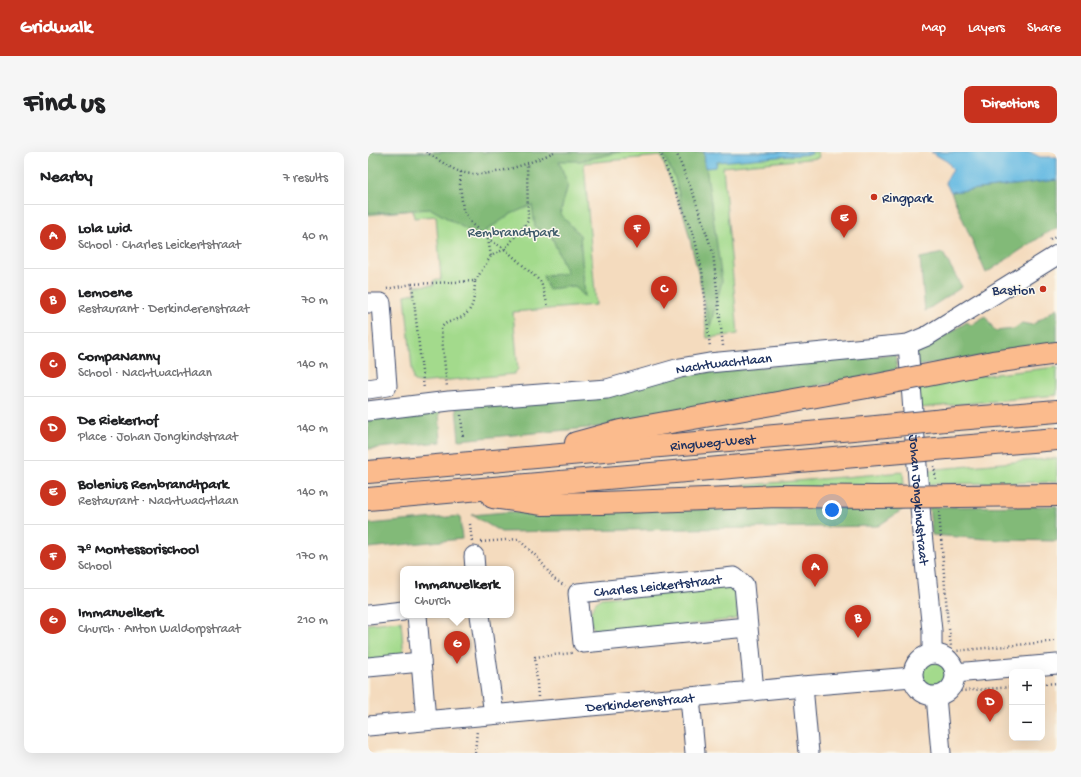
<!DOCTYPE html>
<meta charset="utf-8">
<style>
:root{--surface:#fff;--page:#f6f6f6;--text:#202124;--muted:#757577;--line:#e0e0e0;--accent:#c8321e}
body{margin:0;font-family:"Gochi Hand",sans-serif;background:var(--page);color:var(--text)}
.controls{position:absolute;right:12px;bottom:12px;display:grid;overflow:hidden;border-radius:8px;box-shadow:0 4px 16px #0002}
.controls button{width:36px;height:36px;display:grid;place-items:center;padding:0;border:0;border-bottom:1px solid var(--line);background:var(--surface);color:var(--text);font:20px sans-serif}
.you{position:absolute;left:464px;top:358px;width:14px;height:14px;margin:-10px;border:3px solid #fff;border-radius:50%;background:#1a73e8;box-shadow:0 0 0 6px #1a73e833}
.badge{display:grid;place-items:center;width:26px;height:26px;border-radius:50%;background:var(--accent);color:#fff;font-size:13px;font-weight:700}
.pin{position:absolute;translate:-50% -33px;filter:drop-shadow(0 1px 2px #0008)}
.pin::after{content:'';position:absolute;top:21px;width:14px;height:12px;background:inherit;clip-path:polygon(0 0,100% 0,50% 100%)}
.popup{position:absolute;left:32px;top:414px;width:114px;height:52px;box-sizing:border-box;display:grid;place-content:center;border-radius:8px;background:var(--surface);filter:drop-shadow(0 1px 3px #0005);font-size:13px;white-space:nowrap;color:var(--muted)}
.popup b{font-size:15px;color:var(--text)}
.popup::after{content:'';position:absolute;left:50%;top:100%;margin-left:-8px;border:8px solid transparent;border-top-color:var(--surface)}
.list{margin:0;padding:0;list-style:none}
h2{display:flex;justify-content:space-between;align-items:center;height:52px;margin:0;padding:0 16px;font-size:17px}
h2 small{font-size:13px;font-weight:400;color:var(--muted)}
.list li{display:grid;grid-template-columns:26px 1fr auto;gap:12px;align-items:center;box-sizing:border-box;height:64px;padding:0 16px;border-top:1px solid var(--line)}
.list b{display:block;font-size:15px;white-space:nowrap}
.list p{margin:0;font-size:13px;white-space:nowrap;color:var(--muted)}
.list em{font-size:13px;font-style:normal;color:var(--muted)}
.map{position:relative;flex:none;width:689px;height:601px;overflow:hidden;border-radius:8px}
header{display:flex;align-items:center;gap:24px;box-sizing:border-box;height:56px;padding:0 20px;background:var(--accent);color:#fff}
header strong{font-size:19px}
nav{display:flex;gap:22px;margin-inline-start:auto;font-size:14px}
.intro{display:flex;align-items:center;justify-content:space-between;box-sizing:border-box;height:96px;padding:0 24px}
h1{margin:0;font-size:28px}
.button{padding:10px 18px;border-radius:8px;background:var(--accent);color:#fff;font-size:14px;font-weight:700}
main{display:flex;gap:24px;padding:0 24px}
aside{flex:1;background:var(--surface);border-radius:8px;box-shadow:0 4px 16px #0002}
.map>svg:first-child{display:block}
.green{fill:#a3da8c;stroke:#5f8475}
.forest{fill:#82ba78;stroke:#4e746b}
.water{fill:#65bae2;stroke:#4074a0}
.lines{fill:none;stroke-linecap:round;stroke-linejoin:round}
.minor-casing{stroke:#3c496c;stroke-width:21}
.highway-casing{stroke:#3c496c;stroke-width:24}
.path{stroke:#3c496c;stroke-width:2.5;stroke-dasharray:1 3;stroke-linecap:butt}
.minor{stroke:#fff;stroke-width:19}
.highway{stroke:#fbbb8d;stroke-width:22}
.highway-bridge-casing{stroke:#3c496c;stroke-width:24;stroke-linecap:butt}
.highway-bridge{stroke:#fbbb8d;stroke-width:22}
.poi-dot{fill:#c8321e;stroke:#fbf7ec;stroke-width:1.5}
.labels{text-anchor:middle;stroke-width:3;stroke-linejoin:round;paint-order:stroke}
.poi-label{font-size:14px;fill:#1b2f5e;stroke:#fbf7ec;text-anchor:start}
.park-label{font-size:14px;fill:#3d5a6a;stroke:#fbf7ec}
.street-label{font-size:14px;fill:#1b2f5e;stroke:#fbf7ec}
</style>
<header>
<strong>Gridwalk</strong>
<nav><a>Map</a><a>Layers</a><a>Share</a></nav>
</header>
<div class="intro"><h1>Find us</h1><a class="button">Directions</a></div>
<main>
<aside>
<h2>Nearby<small>7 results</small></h2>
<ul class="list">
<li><span class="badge">A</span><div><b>Lola Luid</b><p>School · Charles Leickertstraat</p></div><em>40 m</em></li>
<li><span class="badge">B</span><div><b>Lemoene</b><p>Restaurant · Derkinderenstraat</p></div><em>70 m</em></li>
<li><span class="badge">C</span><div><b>CompaNanny</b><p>School · Nachtwachtlaan</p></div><em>140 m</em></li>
<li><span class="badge">D</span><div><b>De Riekerhof</b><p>Place · Johan Jongkindstraat</p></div><em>140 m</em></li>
<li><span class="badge">E</span><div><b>Bolenius Rembrandtpark</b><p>Restaurant · Nachtwachtlaan</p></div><em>140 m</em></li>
<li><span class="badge">F</span><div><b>7ᵉ Montessorischool</b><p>School</p></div><em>170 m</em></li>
<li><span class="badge">G</span><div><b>Immanuelkerk</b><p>Church · Anton Waldorpstraat</p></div><em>210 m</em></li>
</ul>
</aside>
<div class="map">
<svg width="689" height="601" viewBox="0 0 689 601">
<rect width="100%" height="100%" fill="#fbf7ec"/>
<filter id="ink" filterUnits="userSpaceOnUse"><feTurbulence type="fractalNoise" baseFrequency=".025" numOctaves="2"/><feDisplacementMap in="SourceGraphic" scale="8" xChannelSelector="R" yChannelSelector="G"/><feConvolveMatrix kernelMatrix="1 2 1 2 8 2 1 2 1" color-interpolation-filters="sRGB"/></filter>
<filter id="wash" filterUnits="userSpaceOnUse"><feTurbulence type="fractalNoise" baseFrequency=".012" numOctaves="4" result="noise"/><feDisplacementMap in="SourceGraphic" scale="16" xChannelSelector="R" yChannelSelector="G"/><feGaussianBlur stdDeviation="0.9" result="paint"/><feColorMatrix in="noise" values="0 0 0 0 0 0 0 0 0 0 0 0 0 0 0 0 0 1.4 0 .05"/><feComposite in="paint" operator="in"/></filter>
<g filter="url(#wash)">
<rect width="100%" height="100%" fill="#f4dbbe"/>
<g class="green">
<polygon points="0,0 450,0 451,6 355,15 370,182 339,186 332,115 327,93 293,4 216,11 228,153 145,160 150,217 146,222 50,231 45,228 37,143 47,141 47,134 66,133 66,128 73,127 68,64 46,66 45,58 0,63"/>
<polygon points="689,215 689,243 552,256 550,233 611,224"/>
<polygon points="689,306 689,330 559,332 558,318"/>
<polygon points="535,320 536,333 418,336 344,336"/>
<path d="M359,435L367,440L370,463L367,467L231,484C219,471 219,457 233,446Z"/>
<polygon points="33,469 36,507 0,510 0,472"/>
<circle cx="565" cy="523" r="13"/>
</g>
<g class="forest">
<polygon points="0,0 252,0 212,9 191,9 200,33 192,62 212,83 217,145 207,134 180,137 175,124 199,121 183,83 167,75 164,53 143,62 110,84 63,57 0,61"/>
<polygon points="294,0 336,0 354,129 342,175 331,125 307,26"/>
<polygon points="689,28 689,76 677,82 618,121 583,40"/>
<polygon points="575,101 594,135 557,159 552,106"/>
<polygon points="689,156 689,193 549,214 548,202 599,170 603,173 617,164 627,179 646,177 654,171 664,173"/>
<polygon points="527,202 529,217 434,237 231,275 91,288 88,256 330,221"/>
<polygon points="71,258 73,290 0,297 0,264"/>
<polygon points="689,354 689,389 631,388 564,383 561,355"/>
<polygon points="396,356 537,356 510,374 133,380 104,363 137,360"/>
<polygon points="92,364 94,387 0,396 0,372"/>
</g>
<g class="water">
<polygon points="336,0 443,0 444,2 349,10 348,15 339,16 337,13"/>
<polygon points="563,0 662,0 672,5 689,5 689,28 583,40 577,30 585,18 580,10"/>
</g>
</g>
<g filter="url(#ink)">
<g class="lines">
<g class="minor-casing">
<g id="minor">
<polyline points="0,151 13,151 19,234 0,237"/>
<path id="s1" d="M540,192L554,381L564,479V502"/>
<path id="s2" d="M0,259L81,249L239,237L312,216L341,211L540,192L559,184L689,103"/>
<polyline points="106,404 107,417"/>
<polyline points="0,463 35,459"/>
<polyline points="49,463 58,568"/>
<polyline points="112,463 126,562"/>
<path id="s3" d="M379,475L215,491L210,441L366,425L376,433L386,539"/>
<circle cx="566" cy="523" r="21"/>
<polyline points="0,515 53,510"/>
<polyline points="587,521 689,512"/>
<polyline points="435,534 441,601"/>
<polyline points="568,544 573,601"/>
<polyline points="322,545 327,601"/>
<path id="s4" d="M0,574L322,545L435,534L544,525"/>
</g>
</g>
<g class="highway-casing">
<g id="highway">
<polyline points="580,219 625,210 689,201"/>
<polyline points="577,268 689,259"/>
<polyline points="208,291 252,279 499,235"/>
<polyline points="579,296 689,287"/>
<path id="s5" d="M0,320L508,275"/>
<polyline points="591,344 689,343"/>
<polyline points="125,345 175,352 233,351 411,344 509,345"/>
<polyline points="0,347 510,302"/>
</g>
</g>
<g class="path">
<path d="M58,0C68,6 83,17 93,20C118,28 164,11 186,0"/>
<polyline points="292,0 327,88 334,118 342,196"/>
<polyline points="308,0 326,44 345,101 355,194"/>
<polyline points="93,20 92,33 95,57 103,71 120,87 137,97 173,130 180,154"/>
<polyline points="120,87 123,104"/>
<polyline points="682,88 689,84"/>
<polyline points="107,129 123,104 137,97 160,69 159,12"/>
<path d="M44,132L107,129C106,147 107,161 87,168C80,171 79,169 73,176L79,235"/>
<polyline points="19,137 44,132 56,237"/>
<polyline points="93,263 95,286"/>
<polyline points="566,314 568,329"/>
<polyline points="571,360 580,472"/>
<polyline points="102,372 104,390"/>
<polyline points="113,390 150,387 170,406 186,427 197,434"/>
<polyline points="580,501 583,495 581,477"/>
<polyline points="582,507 587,499 689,489"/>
<polyline points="674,532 689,531"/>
<polyline points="589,537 593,539 644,535"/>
<polyline points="170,545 167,505 204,501"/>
<polyline points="107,601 109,578"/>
</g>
<use href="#minor" class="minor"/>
<use href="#highway" class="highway"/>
<g class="highway-bridge-casing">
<g id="highway-bridge">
<polyline points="499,235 580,219"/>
<polyline points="508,275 577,268"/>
<polyline points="510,302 579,296"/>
<polyline points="509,345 591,344"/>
</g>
</g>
<use href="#highway-bridge" class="highway-bridge"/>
</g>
</g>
<g class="poi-dot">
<circle cx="506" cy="45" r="4"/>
<circle cx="675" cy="137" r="4"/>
</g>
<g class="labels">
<g class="poi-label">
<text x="514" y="50">Ringpark</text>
<text x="667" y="142" text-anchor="end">Bastion</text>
</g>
<g class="park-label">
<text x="145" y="84">Rembrandtpark</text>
</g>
<g class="street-label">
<text dy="5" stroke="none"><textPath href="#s2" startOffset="360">Nachtwachtlaan</textPath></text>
<text dy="5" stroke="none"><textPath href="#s5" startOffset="346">Ringweg-West</textPath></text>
<text dy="5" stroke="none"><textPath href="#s1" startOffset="156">Johan Jongkindstraat</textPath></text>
<text dy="5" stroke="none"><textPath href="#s3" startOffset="295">Charles Leickertstraat</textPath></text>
<text dy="5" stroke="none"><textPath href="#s4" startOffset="273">Derkinderenstraat</textPath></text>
</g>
</g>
</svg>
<div class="controls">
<button>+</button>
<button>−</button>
</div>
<div class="you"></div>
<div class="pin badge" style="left:447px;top:435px">A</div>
<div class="pin badge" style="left:490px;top:486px">B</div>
<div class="pin badge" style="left:296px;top:157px">C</div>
<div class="pin badge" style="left:622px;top:570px">D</div>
<div class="pin badge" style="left:476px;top:86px">E</div>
<div class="pin badge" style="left:269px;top:96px">F</div>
<div class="pin badge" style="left:89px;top:512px">G</div>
<div class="popup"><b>Immanuelkerk</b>Church</div>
</div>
</main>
